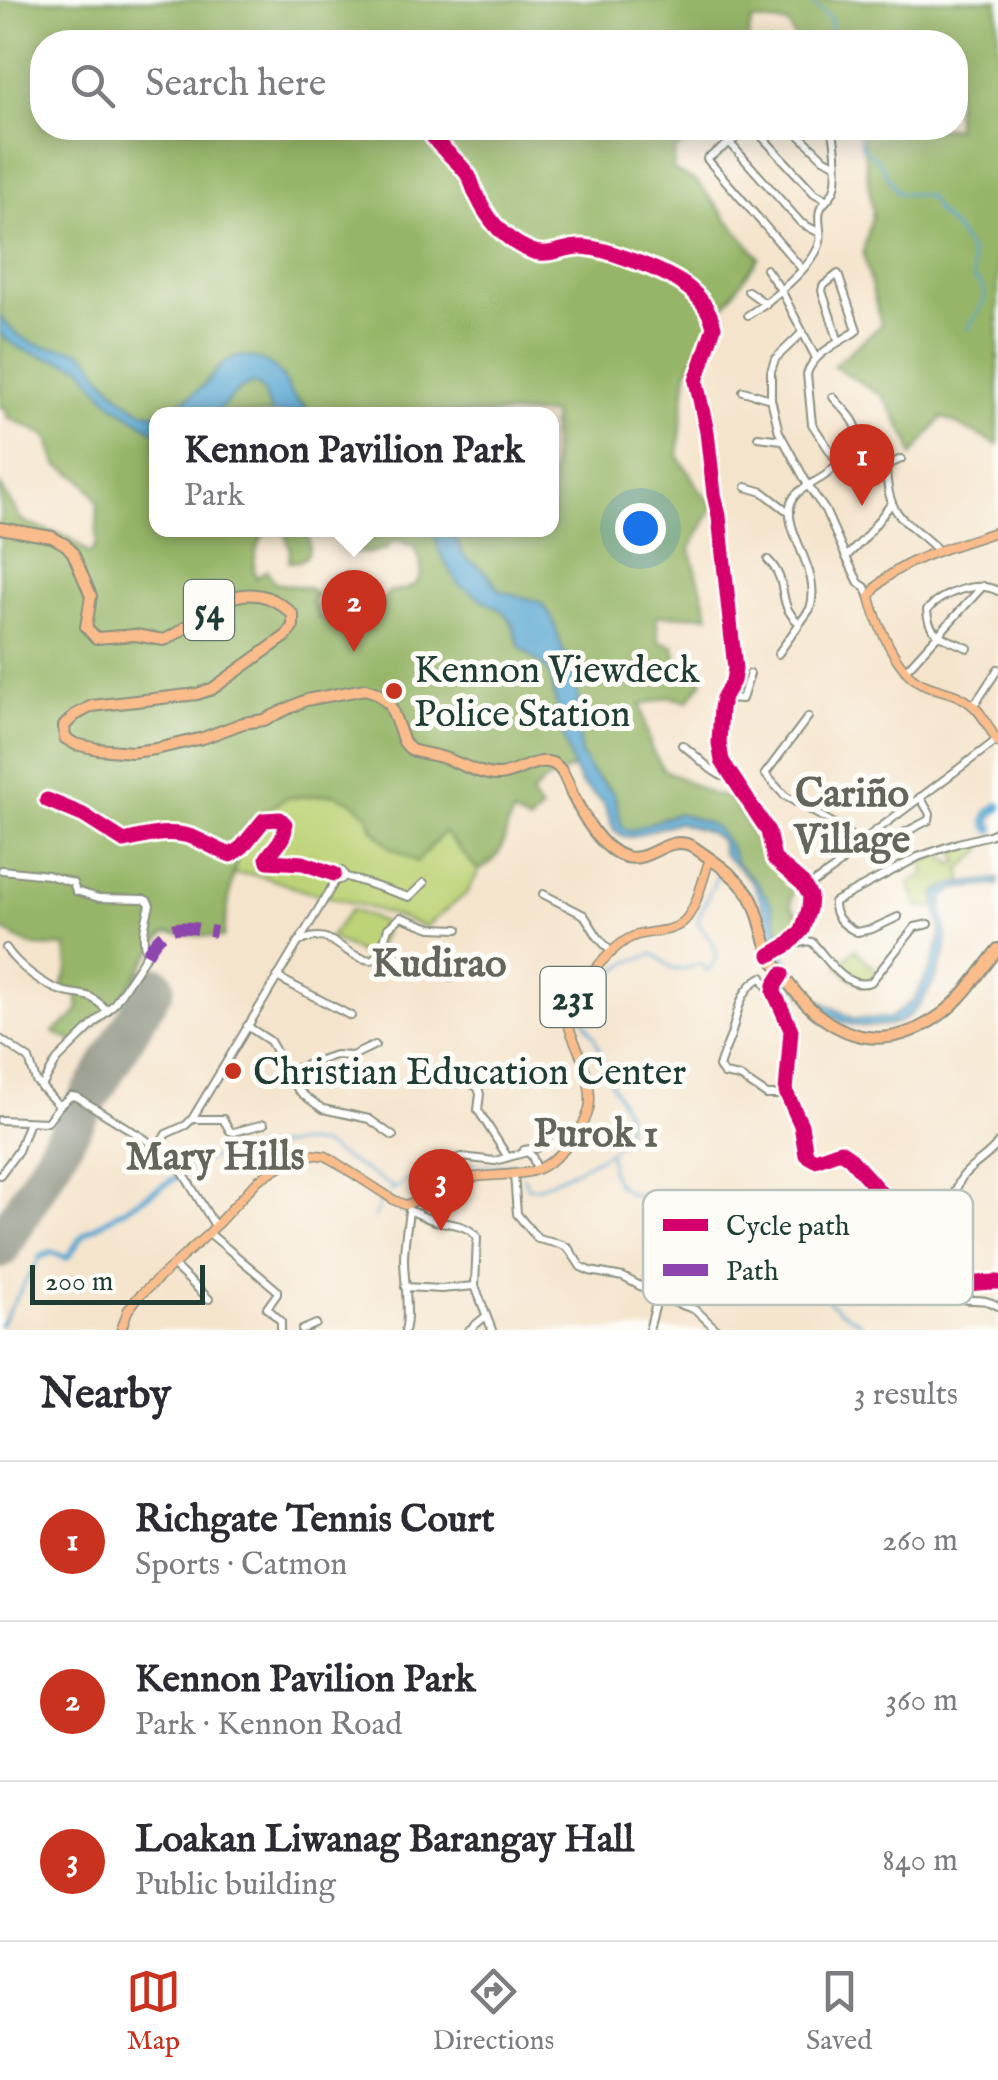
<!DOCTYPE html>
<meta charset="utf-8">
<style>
:root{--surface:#fff;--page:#f2f2f3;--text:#2b2b33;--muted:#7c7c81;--line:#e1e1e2;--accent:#c8321e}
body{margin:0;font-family:"IM FELL English",serif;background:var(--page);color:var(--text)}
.scale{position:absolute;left:30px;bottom:25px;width:175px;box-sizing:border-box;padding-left:10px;border:5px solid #1f3d34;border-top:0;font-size:28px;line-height:35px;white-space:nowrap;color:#1f3d34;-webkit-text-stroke:8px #fdfcf7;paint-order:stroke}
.you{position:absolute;left:640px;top:528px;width:35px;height:35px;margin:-25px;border:8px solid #fff;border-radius:50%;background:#1a73e8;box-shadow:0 0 0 15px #1a73e833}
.badge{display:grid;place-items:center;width:65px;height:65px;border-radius:50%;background:var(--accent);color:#fff;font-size:32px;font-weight:700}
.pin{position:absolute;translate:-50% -82px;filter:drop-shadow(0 2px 5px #0008)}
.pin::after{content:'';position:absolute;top:52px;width:35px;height:30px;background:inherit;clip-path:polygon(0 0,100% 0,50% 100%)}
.popup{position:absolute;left:149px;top:407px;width:410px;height:130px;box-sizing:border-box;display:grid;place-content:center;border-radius:20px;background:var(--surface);filter:drop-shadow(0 2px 8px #0005);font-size:32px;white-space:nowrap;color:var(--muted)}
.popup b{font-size:38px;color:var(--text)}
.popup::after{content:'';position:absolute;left:50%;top:100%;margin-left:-20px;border:20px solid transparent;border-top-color:var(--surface)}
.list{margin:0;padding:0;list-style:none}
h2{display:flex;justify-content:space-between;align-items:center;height:130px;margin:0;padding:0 40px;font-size:42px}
h2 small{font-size:32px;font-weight:400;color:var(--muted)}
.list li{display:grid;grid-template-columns:65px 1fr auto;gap:30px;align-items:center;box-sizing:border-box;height:160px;padding:0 40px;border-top:2px solid var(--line)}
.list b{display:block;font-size:38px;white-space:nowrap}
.list p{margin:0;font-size:32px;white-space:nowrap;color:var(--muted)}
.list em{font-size:32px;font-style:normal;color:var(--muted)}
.icon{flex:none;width:55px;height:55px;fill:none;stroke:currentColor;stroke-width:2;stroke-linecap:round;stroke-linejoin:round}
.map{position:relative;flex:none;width:998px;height:1330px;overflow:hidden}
.search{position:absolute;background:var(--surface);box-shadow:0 5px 25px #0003;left:30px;right:30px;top:30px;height:110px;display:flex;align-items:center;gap:25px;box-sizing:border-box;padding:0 35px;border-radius:40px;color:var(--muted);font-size:38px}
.sheet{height:610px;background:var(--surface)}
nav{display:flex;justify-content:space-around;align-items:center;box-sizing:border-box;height:140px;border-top:2px solid var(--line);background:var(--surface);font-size:28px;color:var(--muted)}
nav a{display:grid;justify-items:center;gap:5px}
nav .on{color:var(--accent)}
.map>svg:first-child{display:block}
.green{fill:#bdd377;stroke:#6e8856;stroke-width:2.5}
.forest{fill:#96b568;stroke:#5a794e;stroke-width:2.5}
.water{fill:#57a6d1;stroke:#3b7282;stroke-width:2.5}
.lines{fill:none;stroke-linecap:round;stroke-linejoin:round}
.stream{stroke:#57a6d1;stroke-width:2.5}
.canal{stroke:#57a6d1;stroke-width:6}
.river{stroke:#57a6d1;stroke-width:10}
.runway{stroke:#8a9080;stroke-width:40}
.minor-casing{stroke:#8a9080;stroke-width:10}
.major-casing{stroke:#8a9080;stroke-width:11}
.highway-casing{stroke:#8a9080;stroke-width:14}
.minor{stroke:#fff;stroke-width:6}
.major{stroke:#fabc8b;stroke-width:8}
.highway{stroke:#fabc8b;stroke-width:10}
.quiet{stroke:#8e44ad;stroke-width:12;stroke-dasharray:25 12;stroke-linecap:butt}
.cycleway-casing{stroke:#fdfcf7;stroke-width:21}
.cycleway{stroke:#d6006c;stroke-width:15}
.poi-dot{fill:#c8321e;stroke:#fdfcf7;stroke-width:4}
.labels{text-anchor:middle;stroke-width:10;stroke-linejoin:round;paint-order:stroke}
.shield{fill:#fdfcf7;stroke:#62766e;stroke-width:2.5}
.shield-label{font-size:35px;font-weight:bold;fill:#1f3d34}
.poi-label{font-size:38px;fill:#1f3d34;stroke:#fdfcf7;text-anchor:start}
.neighbourhood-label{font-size:40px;font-weight:bold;fill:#64665b;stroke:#fdfcf7}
.key{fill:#fdfcf7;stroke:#bac3bc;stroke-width:2.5}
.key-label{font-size:28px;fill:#1f3d34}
</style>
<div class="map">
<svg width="998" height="1330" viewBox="0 0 998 1330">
<rect width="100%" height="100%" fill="#fdfcf7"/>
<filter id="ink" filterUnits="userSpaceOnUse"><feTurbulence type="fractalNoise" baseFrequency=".01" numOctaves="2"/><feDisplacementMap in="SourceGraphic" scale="20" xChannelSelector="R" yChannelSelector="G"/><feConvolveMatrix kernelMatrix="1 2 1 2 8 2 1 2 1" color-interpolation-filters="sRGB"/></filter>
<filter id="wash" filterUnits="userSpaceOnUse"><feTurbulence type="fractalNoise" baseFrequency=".0048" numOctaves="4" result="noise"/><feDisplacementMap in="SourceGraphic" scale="40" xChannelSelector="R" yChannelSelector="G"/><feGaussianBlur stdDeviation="2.25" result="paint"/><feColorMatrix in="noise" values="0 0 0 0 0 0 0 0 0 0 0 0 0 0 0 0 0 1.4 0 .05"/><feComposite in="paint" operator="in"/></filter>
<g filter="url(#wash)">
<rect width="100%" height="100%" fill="#f5e4cc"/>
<g class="green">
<path d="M334,794L353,802L367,814L374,830L390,847L417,861L444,832L479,871L467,893L425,927C385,911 351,902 309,892C283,886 261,870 233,875L245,827L261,813L286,798Z"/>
<polygon points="980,842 983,850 960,870 962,875 961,884 943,888 935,897 937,907 918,907 909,883 926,874 922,864 942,853 945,860 949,859 952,865 959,862 954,848"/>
<polygon points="351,909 387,924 376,951 367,957 330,937"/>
<polygon points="855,949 878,972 865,984 850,978 838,966"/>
</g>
<g class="forest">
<path d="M0,0H998V445L942,417L912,456L909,441L883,396L833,366L881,325L863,252L873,213L863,145V128H956V42H797L788,24L752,20L747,42H42V128H726L718,135L675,149L673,170L697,182L759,257L720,312L687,372L678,456L700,490L714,506L690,549L709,615L656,616L659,641L674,646L677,663L696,673L703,681L688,701L669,697L641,705L651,748L663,769L713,795L731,798C751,831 763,861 793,885L791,905L796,912L805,916L797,931L781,935L771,904L759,885L735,861L730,846L710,824L682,814L664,817L633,830L627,832C616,821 621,808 614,795C606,781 589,774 583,759C571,732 579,691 576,662L574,657L567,656L563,651L552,618L543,605L537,601L500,591L491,578L464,557L452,530H552V414H310L305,405L291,394L282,375L224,362C208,380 177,417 149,413C133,411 117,392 107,381C98,372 93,358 81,352C69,347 56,349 43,346C24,342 11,331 0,316Z"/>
<path d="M0,333C22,357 54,357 83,367L99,389L113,404L156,432V530H265C259,545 250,561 256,578L267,570L275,583L309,588L316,595L312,602L319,614L318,617L327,619L337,631L354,629L360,617L380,615L382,601L390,591C422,591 428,573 414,546L406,544L401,540L391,542L385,550L381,549C370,556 359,553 346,550L335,534L326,530H433L440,553L458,584L505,613L512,623L520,647L546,668L550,675L561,729L573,768L545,781L531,795L541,810L529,823L513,814C499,842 510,851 479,871L444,832L417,862L390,847L374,830L367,814L353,802L334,794L286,798L261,813L245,827L233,875L223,938L168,933L162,937L118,1003L77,1044L53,1032L73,1017L79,1008L76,991L61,988L68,970L66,947L32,946L0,929V908L4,900L0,897V485L20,518L31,525L69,537L89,554L96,546L98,503L91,490L81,479L57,465L50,443L45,435L7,417V409L0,407Z"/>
<polygon points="253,383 263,390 272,414 214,414 240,389"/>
<path d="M284,530H306C312,546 311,563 289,562L290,549Z"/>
</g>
<g class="water">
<path d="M0,316C11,331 25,342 43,346C56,349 69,346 81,352C91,357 95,366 101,375C111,388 132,410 149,413C157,414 163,411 171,407C183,402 193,395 203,386C222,367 228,348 259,360C277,366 283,376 290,392C295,401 305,405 310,414H272L263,390L253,383L240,389L214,414H156V432L113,404L99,389L83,367C54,357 22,357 0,333Z"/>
<path d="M433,530H452L464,557L487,573L500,591L537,601L543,605L552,618L563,651L567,656L573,657L576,662L580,753L591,772L614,794L622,826L629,831L678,813L710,824L717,829L730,846L735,861L759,885L771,904L785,953L793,971L818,999L854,1019L890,1018L914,1000L932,965L941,935L935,897L937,891L956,884L998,879V885L956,889L942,899C942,915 948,928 946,945C944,968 920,1013 899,1022C892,1025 884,1025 876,1026C831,1031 794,992 777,953C769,934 766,913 758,894C752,878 734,865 722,853V843C708,827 696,830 677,822L632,837L623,836L614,830L603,802L582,785L573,768L561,729L552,681L546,668L520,647L512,623L505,613L458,584L440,553Z"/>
</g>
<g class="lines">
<g class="stream">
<polyline points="808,0 832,20 829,36 833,39 842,39 844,42"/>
<path d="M857,128L861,146L878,160L898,193L927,196L933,204L934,209L957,232L970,252L974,278C998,298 976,309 968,330"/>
<path d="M610,1154L611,1172L617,1184L630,1194L645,1196L657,1208L676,1220L691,1219L709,1232L733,1224L740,1225C748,1239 755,1265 765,1275C777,1285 789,1282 803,1284C820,1287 823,1298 835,1307C846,1316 858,1318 866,1330"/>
<polyline points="205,1160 253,1149 303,1143 322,1145 393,1187"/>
<path d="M523,1177L528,1188L540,1187C561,1176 608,1158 621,1140C636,1121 620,1101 611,1083C605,1069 602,1053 595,1039C592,1032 586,1026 584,1018C580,999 616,968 632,961C639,958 647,957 654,954L675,970L689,968L700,963L708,971C728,948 707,939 697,921L719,872"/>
<polyline points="390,1191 414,1177 456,1162 493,1166 515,1163 521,1169"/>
<polyline points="374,1218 380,1202 384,1197"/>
<polyline points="0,1326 40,1257"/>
</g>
<polyline class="canal" points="40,1257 51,1252 67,1258 84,1234 205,1160"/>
<polyline class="river" points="991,829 987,821 990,813 998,807"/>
<polyline class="runway" points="0,1248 155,986"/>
</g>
</g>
<g filter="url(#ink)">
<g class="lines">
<g class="minor-casing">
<g id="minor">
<polyline points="769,42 770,41"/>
<path d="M428,128C436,147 456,157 468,175C472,181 473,189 477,196C488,220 505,240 529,250C548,259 563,246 582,247C600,248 617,255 634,261C668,273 705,289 714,327L696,381L707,432L714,494L719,516L735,669L733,681L723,698L721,708L719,743L722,761L768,831L774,859L803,884L810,896L809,909L802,930L789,944L771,954"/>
<polyline points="750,128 707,159 802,269"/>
<polyline points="754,128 814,193 827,200"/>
<polyline points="792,128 823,158 835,164"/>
<polyline points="729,142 801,223 820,233"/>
<polyline points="766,269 781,290 816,358"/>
<polyline points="748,291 766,304"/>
<path d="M748,315C768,303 815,265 820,242C822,231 817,220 820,210C823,202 831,198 834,190C839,179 836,138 831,128"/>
<polyline points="802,333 775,359 771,371 771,399 779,432 809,487 825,510 846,557 859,583 865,587 870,597"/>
<polyline points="743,391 771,399"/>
<polyline points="758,437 782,440"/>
<path d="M901,459L890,464L886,470C889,522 906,518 938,550"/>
<path d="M838,463L812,424L807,374C813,354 838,343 855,332L857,330L838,274L823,286L822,291L839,342"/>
<polyline points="746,487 763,492 790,513"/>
<polyline points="846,557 864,539 891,504"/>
<path d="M768,560C791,583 775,603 799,623"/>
<path d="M968,648C946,638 928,637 927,610C942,593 977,580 998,591"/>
<path d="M778,654L810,609C823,571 782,532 791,503C796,488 816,483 827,474C839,463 850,451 858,438C859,421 843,409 833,397"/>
<polyline points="905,671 983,586"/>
<polyline points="725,698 742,699 750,674"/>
<polyline points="972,704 977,701 998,669"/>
<polyline points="808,717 765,774 785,796 833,823 871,850 929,820 930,814 920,797"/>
<path d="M682,745C699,756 712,776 732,779"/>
<path d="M47,800L83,815L124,841C146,836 169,829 192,837C205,842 217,850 231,855L242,847L264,820L280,819L285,824C286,840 275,845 267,858L268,861L303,863L334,874"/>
<circle cx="339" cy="875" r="5"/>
<path d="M2,870L48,875L73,883L76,891L99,898L144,899L148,901L150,905C146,921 140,939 147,954L114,1004L57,1060L41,1088"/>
<polyline points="344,876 409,897 424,883"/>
<polyline points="806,888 834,869 861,842 997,740"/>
<polyline points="543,894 584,915 598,937 612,953"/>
<path d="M898,917L872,929L857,932C844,926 833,917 834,902L918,857L958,843L990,835L998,830"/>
<path d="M297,943C333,923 340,958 372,960L383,949L394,954L410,966L422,957H425L444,968L451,978"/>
<path d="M789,944C798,947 804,939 812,942C828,959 845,991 871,982L915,927L929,924"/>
<path d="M6,948C17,965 45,987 65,992C89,997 88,992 108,1011"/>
<polyline points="381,950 388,928 401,917 431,928 458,929"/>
<path d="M781,975L775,985L774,992L791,1030L786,1092L801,1125L806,1155L815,1160L840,1151L849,1157C872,1184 899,1210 916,1241C924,1255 926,1273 937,1285C957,1288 977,1281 998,1282"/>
<polyline points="277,977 351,1016"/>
<path d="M774,992L767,987L762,977C739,989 738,1013 731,1035C727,1046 722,1056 719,1067L724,1074L740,1077L767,1095H787"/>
<polyline points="247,1026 270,1041 298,1090 306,1097 323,1109 369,1119 393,1136"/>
<polyline points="0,1039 29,1059 36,1081 59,1106"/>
<path d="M430,1067C449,1084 461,1075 478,1088L480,1094L478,1110L507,1156"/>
<polyline points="288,1071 335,1055 352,1056 375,1045"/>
<polyline points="260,1084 290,1076"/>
<polyline points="192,1119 223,1119 230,1131 234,1132 264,1124"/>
<polyline points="0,1120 47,1122 59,1106 71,1096 77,1097 145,1139 180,1168 215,1226"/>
<polyline points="157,1148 166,1134 186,1125 192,1119 336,880"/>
<polyline points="524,1150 537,1148 556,1128"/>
<polyline points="432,1165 462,1157 495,1161 527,1152 532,1156 537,1169"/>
<polyline points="514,1174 517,1214 538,1239 563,1245 569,1249 581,1267 590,1271 623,1277 665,1299 696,1310 717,1330"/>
<polyline points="0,1175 18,1151 29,1122"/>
<path d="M885,1198C906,1206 935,1220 952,1197C957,1190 958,1182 963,1176C973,1163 989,1157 998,1143"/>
<path d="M409,1210C418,1214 426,1218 435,1221C451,1224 466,1224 477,1237L475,1286L492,1330"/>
<polyline points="209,1233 277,1290 277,1294 267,1308 281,1321 281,1330"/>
<polyline points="174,1266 209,1299"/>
<polyline points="405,1287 441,1289 475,1286"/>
<path d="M939,1287C963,1310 975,1292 998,1306"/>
<polyline points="302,1330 316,1324"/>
<path d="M405,1330C410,1318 404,1275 404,1259C404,1243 407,1227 409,1211"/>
<polyline points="469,1330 486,1316"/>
<polyline points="649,1330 658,1296"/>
</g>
</g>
<g class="major-casing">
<g id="major">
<path d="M998,531C963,544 887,561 870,597C876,622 897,672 921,683C937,691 957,692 971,704C983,713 990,730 998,743"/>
<path d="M121,1330L128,1310L139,1296L209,1233L258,1180L297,1156L308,1154L326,1156L394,1200L405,1205C424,1199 439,1184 460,1179C483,1175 506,1176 529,1172C555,1167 591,1126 590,1099C590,1082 584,1063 577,1047C570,1029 560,1016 573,997C585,980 613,945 632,937C647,930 670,934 683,922C697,910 703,876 710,859"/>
</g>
</g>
<g class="highway-casing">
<path id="highway" d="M0,528L52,537L66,545L73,553L91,596L86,627L96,638L135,635L164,640C198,626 223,584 266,597C277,601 285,606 293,615V626L286,636L212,689L197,694L92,706L75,715L64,726L65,738L75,744L98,749L132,752L156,749L203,738L243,723L264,720L306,700L365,689L377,693L390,705L404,742L411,750C420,753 431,754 441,757C459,762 480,776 500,775C516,774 543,752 558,767C565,773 569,786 572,794C583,816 601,850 626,857C650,863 667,834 692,846C712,860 736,875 750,896C762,916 762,941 773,960C813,1027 872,1066 943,1013C965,996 981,970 998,949"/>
</g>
<use href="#minor" class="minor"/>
<use href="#major" class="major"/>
<use href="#highway" class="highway"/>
<path class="quiet" d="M147,954C167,920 181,926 216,932"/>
<g class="cycleway-casing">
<g id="cycleway">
<path d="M428,128C436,147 456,157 468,175C472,181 473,189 477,196C488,220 505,240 529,250C548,259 563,246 582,247C600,248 617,255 634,261C668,273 705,289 714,327L696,381L707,432L714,494L719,516L735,669L733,681L723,698L721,708L719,743L722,761L768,831L774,859L803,884L810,896L809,909L802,930L789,944L770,955"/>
<path d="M47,800L83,815L124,841C146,836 169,829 192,837C205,842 217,850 231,855L242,847L264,820L280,819L285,824C286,840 275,845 267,858L268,861L303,863L334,874"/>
<path d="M782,974L775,985L774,992L791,1030L786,1092L801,1125L806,1155L815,1160L840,1151L849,1157C872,1184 899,1210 916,1241C924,1255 926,1273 937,1285C957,1288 977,1281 998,1282"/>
</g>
</g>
<use href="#cycleway" class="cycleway"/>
</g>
</g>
<g class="poi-dot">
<circle cx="394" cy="691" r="10"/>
<circle cx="233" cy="1071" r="10"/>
</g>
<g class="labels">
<g class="shield">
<rect x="184" y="580" width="50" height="60" rx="8"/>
<rect x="540.5" y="967" width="65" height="60" rx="8"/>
</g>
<g class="shield-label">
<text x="209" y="622">54</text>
<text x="573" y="1009">231</text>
</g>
<g class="poi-label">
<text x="414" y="682">Kennon Viewdeck<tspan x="414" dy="44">Police Station</tspan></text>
<text x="253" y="1084">Christian Education Center</text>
</g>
<g class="neighbourhood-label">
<text x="852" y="806">Cariño<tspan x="852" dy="46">Village</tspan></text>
<text x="439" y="976">Kudirao</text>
<text x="596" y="1146">Purok 1</text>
<text x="215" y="1169">Mary Hills</text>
</g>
</g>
<rect x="643" y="1190" width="330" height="115" rx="15" class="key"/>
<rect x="663" y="1219" width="45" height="12" fill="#d6006c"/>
<rect x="663" y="1264" width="45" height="12" fill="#8e44ad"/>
<g class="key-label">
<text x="726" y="1235">Cycle path</text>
<text x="726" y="1280">Path</text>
</g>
</svg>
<div class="scale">200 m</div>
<div class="you"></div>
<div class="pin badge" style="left:862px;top:506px">1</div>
<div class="pin badge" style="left:354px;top:652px">2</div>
<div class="popup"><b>Kennon Pavilion Park</b>Park</div>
<div class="pin badge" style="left:441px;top:1231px">3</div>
<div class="search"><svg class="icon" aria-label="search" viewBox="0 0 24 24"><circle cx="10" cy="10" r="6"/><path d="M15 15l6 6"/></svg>Search here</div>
</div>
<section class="sheet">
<h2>Nearby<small>3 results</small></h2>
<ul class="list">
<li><span class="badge">1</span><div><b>Richgate Tennis Court</b><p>Sports · Catmon</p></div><em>260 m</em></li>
<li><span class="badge">2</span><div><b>Kennon Pavilion Park</b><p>Park · Kennon Road</p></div><em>360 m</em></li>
<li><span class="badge">3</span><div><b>Loakan Liwanag Barangay Hall</b><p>Public building</p></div><em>840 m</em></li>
</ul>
</section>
<nav>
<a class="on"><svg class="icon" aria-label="map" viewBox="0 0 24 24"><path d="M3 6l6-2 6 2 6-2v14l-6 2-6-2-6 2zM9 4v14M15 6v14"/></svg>Map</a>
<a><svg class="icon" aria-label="directions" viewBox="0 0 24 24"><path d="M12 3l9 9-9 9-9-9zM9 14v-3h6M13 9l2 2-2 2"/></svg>Directions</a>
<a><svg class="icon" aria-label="saved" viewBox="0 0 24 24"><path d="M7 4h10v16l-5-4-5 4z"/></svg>Saved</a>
</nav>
